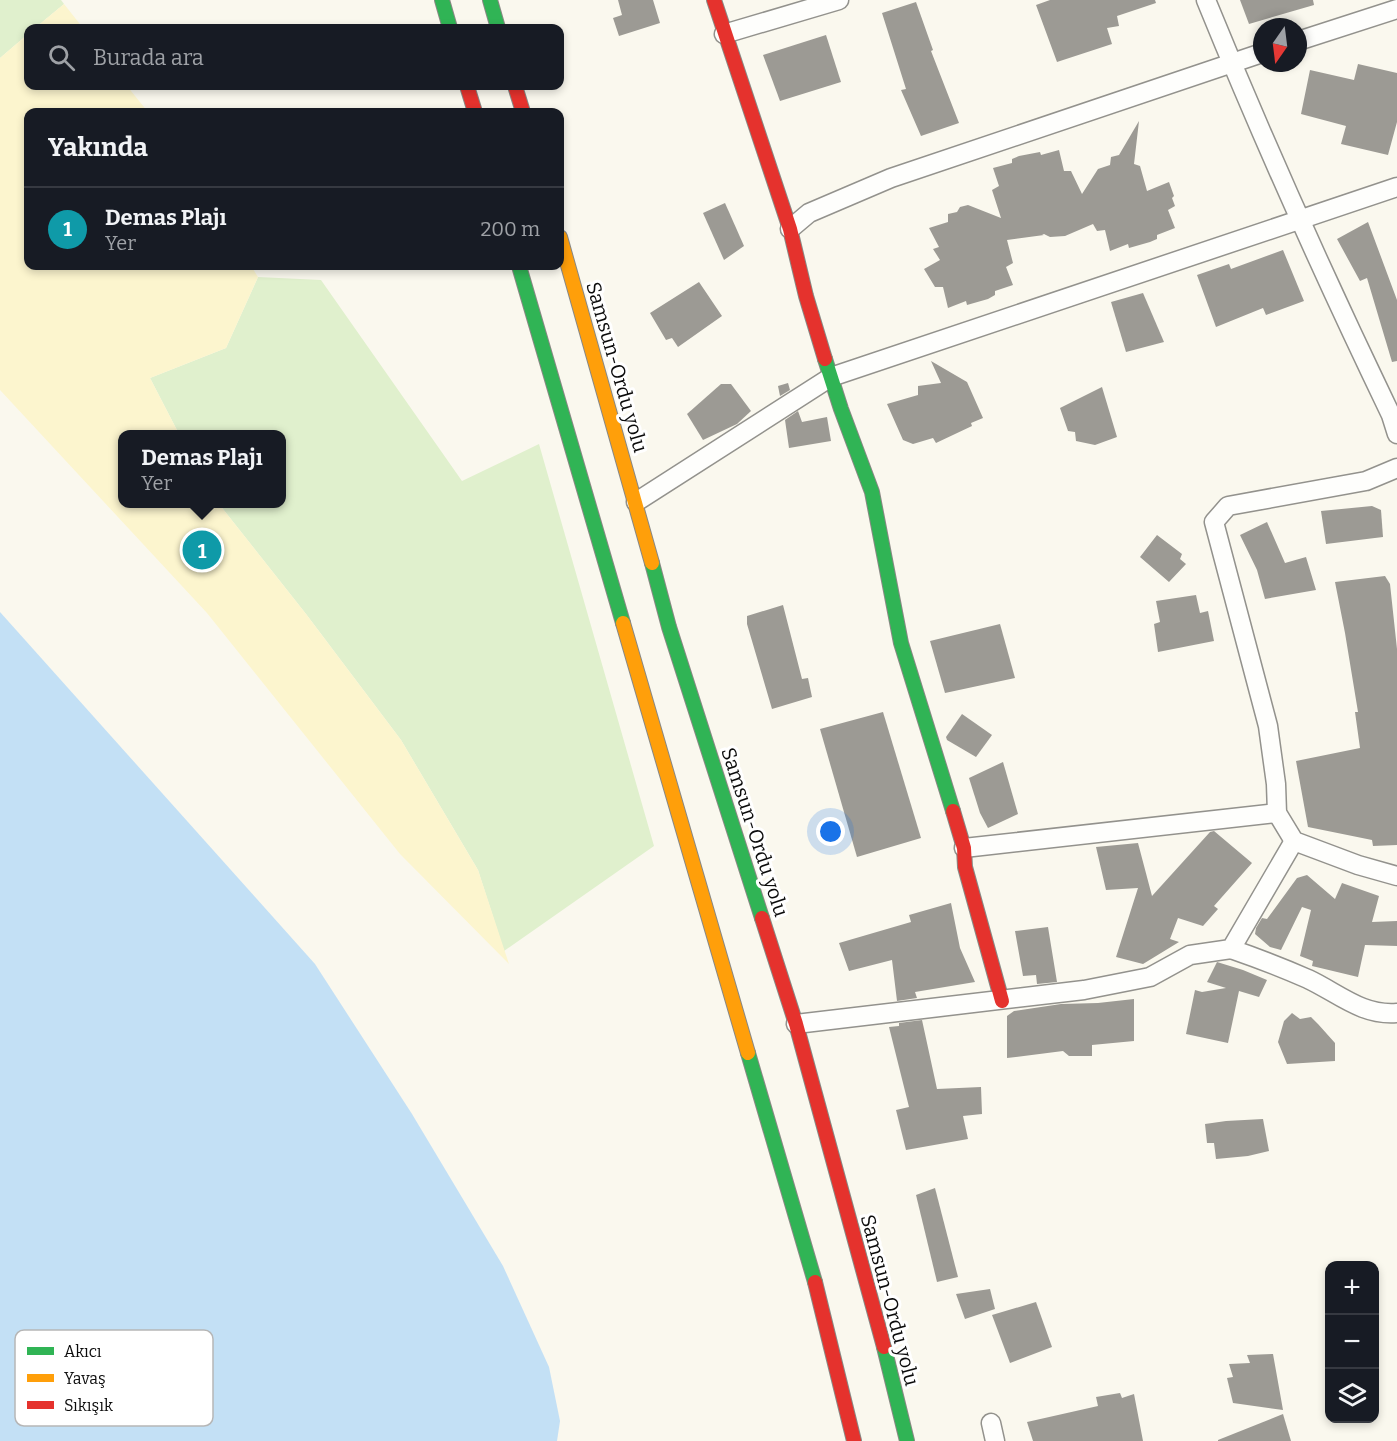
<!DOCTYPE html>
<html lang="tr">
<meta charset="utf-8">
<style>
:root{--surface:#171b24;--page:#20242c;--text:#f1f3f6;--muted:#9ea1a6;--line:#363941;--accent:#d93025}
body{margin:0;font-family:Bitter,serif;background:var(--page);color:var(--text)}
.controls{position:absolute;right:18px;bottom:18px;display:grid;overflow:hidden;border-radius:12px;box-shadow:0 3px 9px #0003}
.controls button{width:54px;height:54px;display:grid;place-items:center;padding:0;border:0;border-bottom:2px solid var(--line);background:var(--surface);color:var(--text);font:30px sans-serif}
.compass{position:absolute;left:1253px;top:18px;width:54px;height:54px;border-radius:50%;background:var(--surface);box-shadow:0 3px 9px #0003;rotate:194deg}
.you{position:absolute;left:831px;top:832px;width:21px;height:21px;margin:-15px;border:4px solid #fff;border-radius:50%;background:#1a73e8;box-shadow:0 0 0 9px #1a73e833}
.badge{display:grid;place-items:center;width:39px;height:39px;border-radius:50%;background:var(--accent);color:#fff;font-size:20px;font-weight:700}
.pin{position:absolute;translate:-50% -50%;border:3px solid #fff;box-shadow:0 2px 6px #0006}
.popup{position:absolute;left:118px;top:430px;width:168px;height:78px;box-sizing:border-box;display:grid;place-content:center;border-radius:12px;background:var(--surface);filter:drop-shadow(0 2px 4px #0005);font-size:20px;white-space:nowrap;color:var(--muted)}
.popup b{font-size:22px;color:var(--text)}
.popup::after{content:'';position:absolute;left:50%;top:100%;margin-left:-12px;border:12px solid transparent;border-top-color:var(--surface)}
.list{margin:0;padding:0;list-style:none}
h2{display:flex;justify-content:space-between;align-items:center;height:78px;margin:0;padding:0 24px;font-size:26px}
h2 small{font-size:20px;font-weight:400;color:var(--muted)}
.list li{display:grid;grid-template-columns:39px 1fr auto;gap:18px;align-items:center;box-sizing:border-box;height:84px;padding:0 24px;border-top:2px solid var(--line)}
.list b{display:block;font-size:22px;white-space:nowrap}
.list p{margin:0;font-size:20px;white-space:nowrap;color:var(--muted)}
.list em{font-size:20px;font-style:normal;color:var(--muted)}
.icon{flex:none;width:33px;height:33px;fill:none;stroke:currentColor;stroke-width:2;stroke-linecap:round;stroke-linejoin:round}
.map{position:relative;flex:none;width:1397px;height:1441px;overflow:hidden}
.search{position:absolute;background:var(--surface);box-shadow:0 3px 9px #0003;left:24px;top:24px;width:540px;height:66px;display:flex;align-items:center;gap:15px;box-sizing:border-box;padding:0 21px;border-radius:12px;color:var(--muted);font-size:22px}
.panel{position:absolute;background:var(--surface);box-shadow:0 3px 9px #0003;left:24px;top:108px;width:540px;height:162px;border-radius:12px}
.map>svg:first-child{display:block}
.green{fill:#e0f0cd}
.sand{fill:#fcf5ce}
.water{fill:#c3e0f5}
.building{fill:#9c9a94}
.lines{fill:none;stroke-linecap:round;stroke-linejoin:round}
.street-casing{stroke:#93928d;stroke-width:21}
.fast-casing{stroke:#898884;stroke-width:16}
.slow-casing{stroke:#898884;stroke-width:16}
.jam-casing{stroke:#898884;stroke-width:16}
.street{stroke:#fefefc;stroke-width:18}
.fast{stroke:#30b455;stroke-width:14}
.slow{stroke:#ff9f0a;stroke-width:14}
.jam{stroke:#e5322d;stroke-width:14}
.labels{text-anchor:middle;stroke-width:6;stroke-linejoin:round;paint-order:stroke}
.street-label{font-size:20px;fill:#0b0b0b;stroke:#fff}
.key{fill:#fff;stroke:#b6b6b6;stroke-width:1.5}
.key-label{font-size:16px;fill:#0b0b0b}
</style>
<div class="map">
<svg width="1397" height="1441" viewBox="0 0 1397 1441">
<rect width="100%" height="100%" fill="#faf8ee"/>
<g class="green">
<polygon points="0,0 61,0 64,4 35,28 28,28 28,34 0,58"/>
<polygon points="258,277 321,280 462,481 539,444 654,846 504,951 478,870 401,740 306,614 219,504 282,504 282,434 179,434 150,378 226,348"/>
</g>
<g class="sand">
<polygon points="64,4 83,28 35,28"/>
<polygon points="28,34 28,86 127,86 148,112 28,112 28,266 251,266 258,277 226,348 150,378 179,434 122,434 122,504 219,504 306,614 401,740 478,870 509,964 400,854 207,613 0,390 0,58"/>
</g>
<polygon class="water" points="0,612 315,964 412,1114 503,1266 549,1367 560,1421 557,1441 0,1441"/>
<g class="building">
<polygon points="618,0 653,0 660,23 619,36 613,18 622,15"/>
<polygon points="1050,0 1155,0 1156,3 1117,16 1119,26 1107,28 1112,44 1057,62 1036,5"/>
<polygon points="1240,0 1313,0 1314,5 1249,24"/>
<polygon points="916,2 933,50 931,51 959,123 921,136 901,90 906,89 882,13"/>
<polygon points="826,35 841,82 780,101 763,55"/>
<polygon points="1358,64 1397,73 1397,122 1388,155 1341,144 1346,126 1301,114 1310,70 1354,80"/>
<polygon points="1139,121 1134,164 1140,166 1147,191 1169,182 1174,196 1172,198 1175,206 1168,210 1175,228 1157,235 1157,239 1150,242 1129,248 1128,244 1110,251 1105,230 1097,231 1093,224 1065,236 1050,237 1044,234 1042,234 1044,235 1007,240 1013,263 1006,267 1013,285 995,291 995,295 988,299 967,305 966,301 948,308 943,287 935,287 924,269 940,260 933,249 939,247 929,228 948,222 948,214 957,212 960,207 968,205 1001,218 992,190 999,186 993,168 1012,163 1012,159 1019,156 1040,152 1041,155 1059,150 1064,171 1071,171 1082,194 1098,169 1110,165 1111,157 1119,155"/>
<polygon points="725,203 744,246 724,260 703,213"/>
<polygon points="1368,222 1397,300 1397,361 1392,362 1367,278 1360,281 1337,239"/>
<polygon points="1283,250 1304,301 1266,315 1263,308 1216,327 1197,275 1229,264 1231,269"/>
<polygon points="699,282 722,316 678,347 672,338 666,340 650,313"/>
<polygon points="1143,293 1164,342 1126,352 1111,302"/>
<polygon points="931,361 967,382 983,418 971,423 972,426 936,443 933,438 913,444 903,440 887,404 918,395 918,386 941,383"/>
<polygon points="788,383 790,390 780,396 778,386"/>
<polygon points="721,384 731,384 751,411 737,424 703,440 687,414"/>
<polygon points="1102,387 1117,437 1095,445 1076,441 1075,432 1068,431 1060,408"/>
<polygon points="798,411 802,422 827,417 831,441 789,448 785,420"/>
<polygon points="1372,506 1381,510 1383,537 1326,544 1321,511"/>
<polygon points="1267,522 1285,563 1306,557 1316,590 1265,599 1257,570 1240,535"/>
<polygon points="1157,535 1182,554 1180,559 1186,564 1169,582 1140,557"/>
<polygon points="1385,576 1390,584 1397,649 1397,845 1373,846 1372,840 1308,827 1296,761 1360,748 1355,712 1358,712 1345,633 1335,582"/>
<polygon points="1196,595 1200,613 1208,611 1214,641 1158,652 1154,624 1160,622 1156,601"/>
<polygon points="783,605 802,679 808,678 812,697 772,709 747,624 747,616"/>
<polygon points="1000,624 1015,678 945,693 930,641"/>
<polygon points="883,712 921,838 857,857 820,729"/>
<polygon points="962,714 992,735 976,757 947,740 946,737"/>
<polygon points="1003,762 1018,814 988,828 980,813 969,778"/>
<polygon points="1214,831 1252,863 1214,906 1218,909 1203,926 1178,918 1170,939 1179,942 1143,964 1116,957 1138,888 1106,890 1096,847 1138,843 1152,896 1210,832"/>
<polygon points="1307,875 1335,899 1342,883 1379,896 1372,922 1397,921 1397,946 1365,945 1358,977 1312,966 1313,961 1300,956 1311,910 1302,907 1281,950 1270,947 1255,934 1256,928 1262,918 1267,919 1297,878"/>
<polygon points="951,903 960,948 975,982 915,992 917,998 897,1001 892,960 849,971 839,943 911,922 909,915"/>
<polygon points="1048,927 1057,982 1037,984 1036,975 1023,976 1015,931"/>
<polygon points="1217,962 1243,970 1267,980 1259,997 1239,991 1228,1043 1186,1034 1195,990 1202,992 1226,988 1207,982"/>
<polygon points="1134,999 1134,1041 1092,1045 1092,1056 1069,1056 1063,1051 1007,1058 1007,1016 1014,1011 1061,1004 1098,1003"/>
<polygon points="1292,1013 1300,1019 1311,1017 1318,1024 1335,1043 1335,1061 1287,1064 1278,1042 1284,1021"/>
<polygon points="922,1020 937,1089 981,1087 982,1114 963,1116 968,1139 906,1150 896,1110 909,1107 889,1027 899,1026 899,1023"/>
<polygon points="1263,1119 1269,1151 1248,1156 1216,1159 1214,1143 1207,1143 1205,1124 1226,1121"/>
<polygon points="935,1188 958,1277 937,1282 916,1195"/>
<polygon points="990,1289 995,1309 965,1319 956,1294"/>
<polygon points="1036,1302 1052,1347 1010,1363 992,1315"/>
<polygon points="1273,1354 1283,1410 1233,1403 1227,1378 1233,1377 1229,1364 1250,1363 1247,1355"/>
<polygon points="1120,1393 1122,1398 1134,1394 1143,1441 1033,1441 1027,1422 1098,1406 1096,1397"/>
<polygon points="1283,1414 1291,1441 1218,1441 1218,1440"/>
</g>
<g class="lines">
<g class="street-casing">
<g id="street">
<path d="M1206,0C1263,140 1325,278 1391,415L1397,434"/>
<polyline points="724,34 839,0"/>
<polyline points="1298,41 1397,9"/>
<polyline points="790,229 809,213 891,178 1262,53"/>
<polyline points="1397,468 1366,481 1228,506 1214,522 1268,726 1276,784 1277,813 1294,841 1358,865 1397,876"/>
<polyline points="636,502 831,377 1397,187"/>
<polyline points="964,848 1277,813"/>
<path d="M1231,949C1257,958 1283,968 1308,979C1338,993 1362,1016 1397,1013"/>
<polyline points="796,1024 1084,990 1150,977 1190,955 1231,949 1294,841"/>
<polyline points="991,1423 995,1441"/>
</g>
</g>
<g class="fast-casing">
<g id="fast">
<polyline points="442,0 450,28"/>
<polyline points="490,0 498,28"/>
<polyline points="519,266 623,623"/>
<polyline points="825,359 841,409 872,492 901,643 953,811"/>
<polyline points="652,563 669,627 762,918"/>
<polyline points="748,1053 815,1282"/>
<polyline points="884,1347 907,1441"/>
</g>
</g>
<g class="slow-casing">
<g id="slow">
<polyline points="560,237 652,563"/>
<polyline points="623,623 748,1053"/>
</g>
</g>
<g class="jam-casing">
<g id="jam">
<polyline points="714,0 790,229 806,296 825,359"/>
<polyline points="467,86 475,112"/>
<polyline points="515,86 523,112"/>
<polyline points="953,811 964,848 965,867 1002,1001"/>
<polyline points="762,918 796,1024 884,1347"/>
<polyline points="815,1282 854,1441"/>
</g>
</g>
<use href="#street" class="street"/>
<use href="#fast" class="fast"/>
<use href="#slow" class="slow"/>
<use href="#jam" class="jam"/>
</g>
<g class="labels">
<g class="street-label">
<text transform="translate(617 367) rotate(74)" y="7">Samsun-Ordu yolu</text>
<text transform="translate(755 832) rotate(72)" y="7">Samsun-Ordu yolu</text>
<text transform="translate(890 1300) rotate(75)" y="7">Samsun-Ordu yolu</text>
</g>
</g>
<rect x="15" y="1330" width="198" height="96" rx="9" class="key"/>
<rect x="27" y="1347" width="27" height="8" fill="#30b455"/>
<rect x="27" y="1374" width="27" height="8" fill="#ff9f0a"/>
<rect x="27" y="1401" width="27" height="8" fill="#e5322d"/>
<g class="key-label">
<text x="64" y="1357">Akıcı</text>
<text x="64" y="1384">Yavaş</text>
<text x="64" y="1411">Sıkışık</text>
</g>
</svg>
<div class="controls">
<button>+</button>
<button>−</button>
<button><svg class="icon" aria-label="layers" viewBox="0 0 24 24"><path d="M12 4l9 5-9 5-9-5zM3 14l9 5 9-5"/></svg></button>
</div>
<svg class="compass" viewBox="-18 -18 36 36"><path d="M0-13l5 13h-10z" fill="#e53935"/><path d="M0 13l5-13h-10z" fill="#9ea1a6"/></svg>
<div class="you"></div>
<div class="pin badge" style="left:202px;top:550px;background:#0f9aa8">1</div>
<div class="popup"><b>Demas Plajı</b>Yer</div>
<div class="search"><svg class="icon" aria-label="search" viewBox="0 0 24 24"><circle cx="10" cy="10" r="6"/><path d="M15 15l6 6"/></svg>Burada ara</div>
<section class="panel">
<h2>Yakında<small></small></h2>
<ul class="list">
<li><span class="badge" style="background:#0f9aa8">1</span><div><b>Demas Plajı</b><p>Yer</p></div><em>200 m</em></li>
</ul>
</section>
</div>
